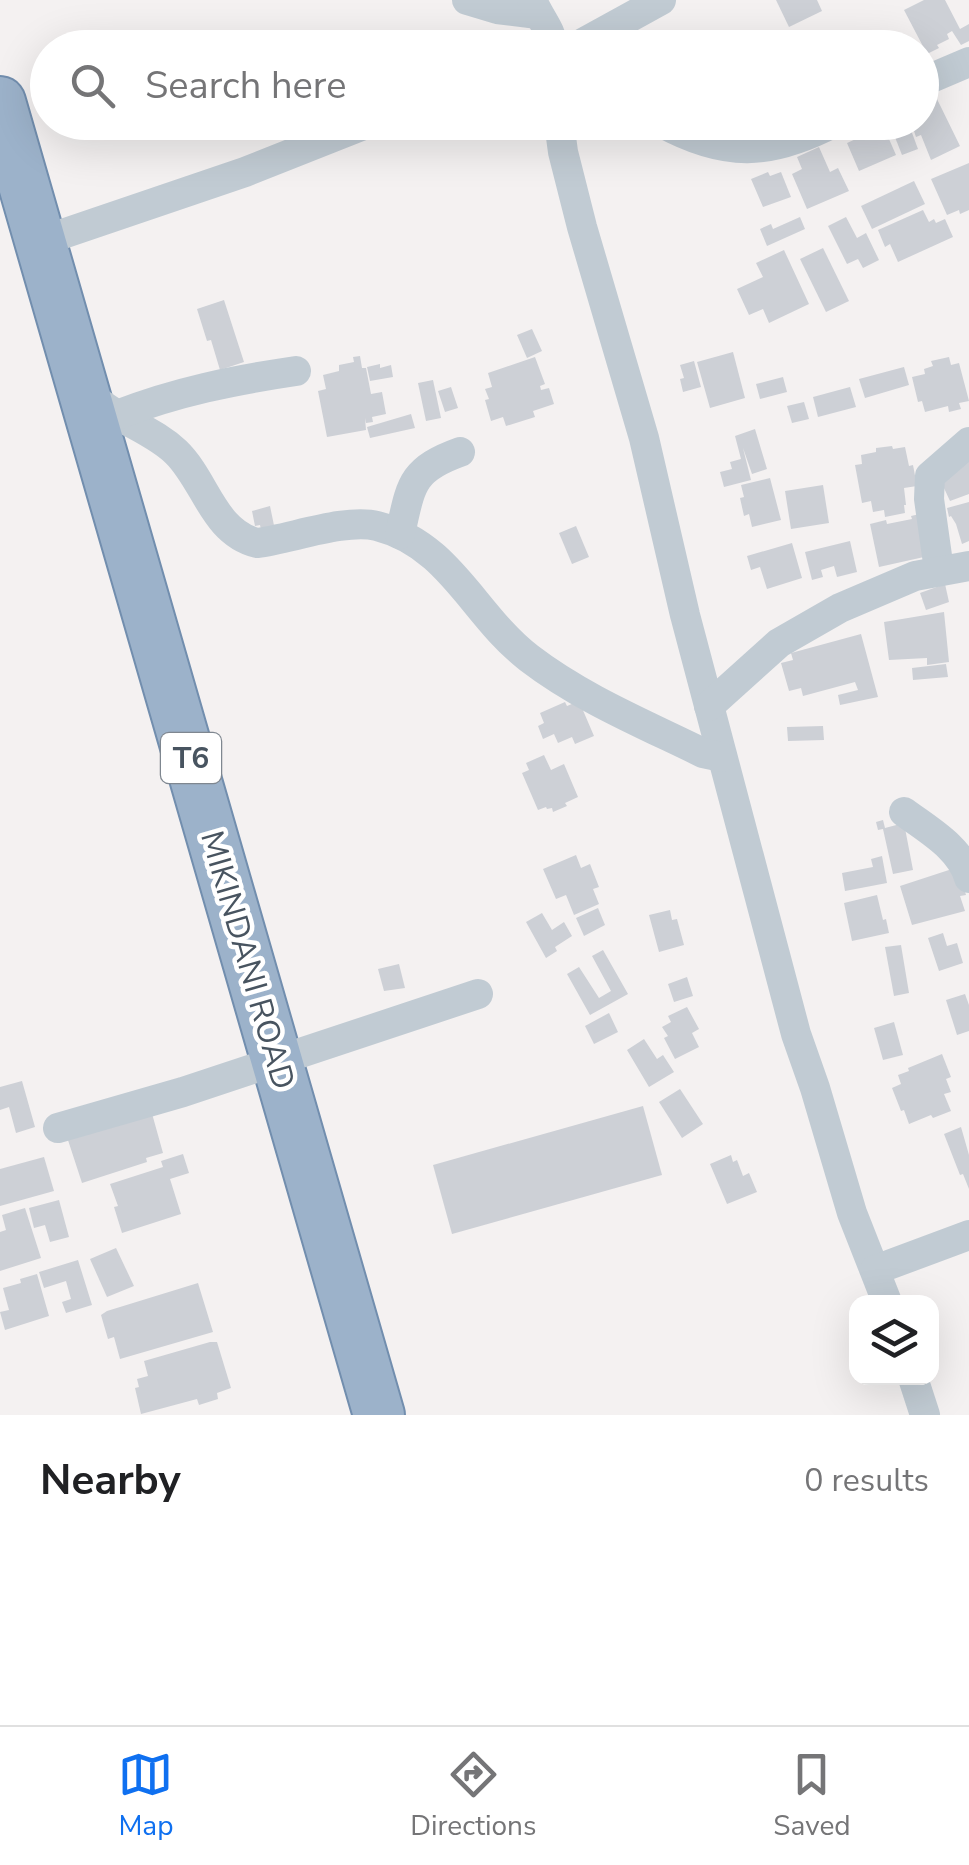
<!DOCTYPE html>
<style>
:root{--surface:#fff;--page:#f6f6f6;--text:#202124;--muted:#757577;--line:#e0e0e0;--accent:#0f70f0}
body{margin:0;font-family:"Nunito Sans",sans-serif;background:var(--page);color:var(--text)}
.controls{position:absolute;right:30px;bottom:30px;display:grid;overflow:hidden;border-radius:20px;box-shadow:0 10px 40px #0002}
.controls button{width:90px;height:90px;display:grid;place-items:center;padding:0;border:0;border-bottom:2px solid var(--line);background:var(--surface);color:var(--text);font:50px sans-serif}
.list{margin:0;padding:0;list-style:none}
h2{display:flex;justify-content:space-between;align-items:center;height:130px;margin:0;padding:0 40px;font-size:42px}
h2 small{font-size:32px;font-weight:400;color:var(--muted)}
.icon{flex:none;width:55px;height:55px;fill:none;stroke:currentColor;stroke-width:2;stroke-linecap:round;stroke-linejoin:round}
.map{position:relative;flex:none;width:969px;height:1415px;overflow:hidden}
.search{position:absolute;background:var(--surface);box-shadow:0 10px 40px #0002;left:30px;right:30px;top:30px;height:110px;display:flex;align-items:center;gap:25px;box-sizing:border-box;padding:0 35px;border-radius:55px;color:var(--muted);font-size:38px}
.sheet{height:310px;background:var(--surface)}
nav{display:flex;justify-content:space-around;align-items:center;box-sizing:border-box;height:140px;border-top:2px solid var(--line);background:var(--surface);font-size:28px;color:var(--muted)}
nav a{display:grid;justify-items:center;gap:5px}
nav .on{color:var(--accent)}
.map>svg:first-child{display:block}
.building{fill:#cdd0d6}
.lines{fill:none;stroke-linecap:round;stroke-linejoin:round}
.trunk-casing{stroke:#728eae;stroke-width:54}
.minor{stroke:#c1cbd3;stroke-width:30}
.trunk{stroke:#9cb2ca;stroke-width:50}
.labels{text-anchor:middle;stroke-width:9;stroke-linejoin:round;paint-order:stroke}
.shield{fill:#fff;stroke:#7f8790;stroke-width:2.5}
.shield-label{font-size:30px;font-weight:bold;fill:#485460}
.street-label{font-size:32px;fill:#485460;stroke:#fff}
</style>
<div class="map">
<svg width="969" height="1415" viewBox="0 0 969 1415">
<rect width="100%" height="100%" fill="#f4f1f1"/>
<g class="building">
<polygon points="776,0 817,0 822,11 789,27"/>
<polygon points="924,0 945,0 960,29 969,24 969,41 961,45 952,31 947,34 949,39 937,45 939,48 927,54 904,10"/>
<polygon points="670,35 675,48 629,48 653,37 656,42"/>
<polygon points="937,99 960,146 931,160 921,135 916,137 911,122 922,122 922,105"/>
<polygon points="902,122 908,122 918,149 902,155 891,127"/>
<polygon points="882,123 896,155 859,171 847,143 858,138 854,130 866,125 867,129"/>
<polygon points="819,147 830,172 838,168 849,191 807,209 792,174 802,169 797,157"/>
<polygon points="969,163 969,210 960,214 959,210 947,215 931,179"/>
<polygon points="768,172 770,176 781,172 791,197 763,207 751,179"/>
<polygon points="914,181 925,204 872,229 861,206"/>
<polygon points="923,210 929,222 934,219 936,223 945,219 953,237 898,262 890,244 885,247 878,230"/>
<polygon points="800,217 805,229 767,246 760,229 771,224 773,229"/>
<polygon points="846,217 857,238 866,233 879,260 863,268 858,259 847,264 828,226"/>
<polygon points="823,248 849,301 826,312 800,259"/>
<polygon points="784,250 809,304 769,323 763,309 749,315 737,289 763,277 756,263"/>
<polygon points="224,300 244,362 220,370 211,340 207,341 197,309"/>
<polygon points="532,329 542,351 527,358 517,335"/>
<polygon points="733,352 745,398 710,408 697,362"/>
<polygon points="360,356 362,368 366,368 371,394 382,392 386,414 372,417 373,422 366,423 365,418 366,430 327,437 318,391 326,389 323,375 339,371 339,365 354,362 353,357"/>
<polygon points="535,357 545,384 540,386 541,390 549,388 554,404 533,411 535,417 506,426 503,417 491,421 485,400 489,399 485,389 492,387 488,373"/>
<polygon points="949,357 951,365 959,363 969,401 959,403 961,409 949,412 948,406 925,412 922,401 918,402 912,377 925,374 924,369 933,366 931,361"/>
<polygon points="694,361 701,387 683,392 680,379 684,378 680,365"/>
<polygon points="380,364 380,368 391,365 393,377 370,381 367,367"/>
<polygon points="904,367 909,385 865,398 859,379"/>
<polygon points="783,377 787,392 760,399 756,384"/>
<polygon points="433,380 441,418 426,421 418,383"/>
<polygon points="451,387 458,408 445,412 438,391"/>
<polygon points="850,387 856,407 818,417 813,397"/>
<polygon points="804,402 809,419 792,423 787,406"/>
<polygon points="411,414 415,428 370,438 367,427"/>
<polygon points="755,429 767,469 752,474 743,448 751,480 724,487 720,472 732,469 730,462 741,459 735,436"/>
<polygon points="892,446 893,449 905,447 909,466 913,465 917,486 904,488 906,505 904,505 905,513 885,517 884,510 873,512 871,501 862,503 855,465 862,464 861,455 876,452 876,448"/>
<polygon points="969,458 969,494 950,501 937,473"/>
<polygon points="770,478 781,520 752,527 749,514 744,516 740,498 744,497 741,485"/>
<polygon points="823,485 829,523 791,529 785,491"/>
<polygon points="969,502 969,541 962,544 956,524 951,516 949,517 947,508"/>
<polygon points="270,506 276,535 263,538 260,525 255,526 252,511"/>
<polygon points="924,513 933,555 879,567 870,524 886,520 887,524 912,519 911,516"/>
<polygon points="576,526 589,557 572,564 559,533"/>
<polygon points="850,541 857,572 837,577 834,566 821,570 823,577 812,580 805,552"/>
<polygon points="792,543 802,578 767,589 760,567 751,570 747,556"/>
<polygon points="945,584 949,602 926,610 920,593"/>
<polygon points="944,612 949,662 927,665 927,658 889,660 884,622"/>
<polygon points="861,634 878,697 840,705 838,695 858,690 855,682 803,696 801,688 789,691 781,663 793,660 791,653"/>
<polygon points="946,664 948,677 913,680 912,668"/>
<polygon points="579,701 594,736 575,744 572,737 558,743 554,734 543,739 538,726 544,723 540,713 565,702 567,706"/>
<polygon points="823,726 824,740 788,741 787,727"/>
<polygon points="544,755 551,770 564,764 578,797 565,803 567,806 553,812 552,808 547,809 546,807 538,810 522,773 529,770 526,763"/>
<polygon points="883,820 885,828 904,823 913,870 893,874 883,829 878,830 876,822"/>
<polygon points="576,855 581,868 590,864 599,887 593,889 599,904 574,915 566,895 556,899 543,869"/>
<polygon points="882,856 887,883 845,891 842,873 873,867 871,859"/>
<polygon points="952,869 961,879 966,895 960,896 965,911 912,925 900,886"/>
<polygon points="877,895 883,920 886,919 889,933 852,941 844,903"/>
<polygon points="598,908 605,925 584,936 576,918"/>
<polygon points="670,910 672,920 677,919 684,945 659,952 649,915"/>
<polygon points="542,913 552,930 564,922 572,936 555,947 557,951 546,958 526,922"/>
<polygon points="943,933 947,946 957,943 963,963 939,971 928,938"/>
<polygon points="901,945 909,993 894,996 885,947"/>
<polygon points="603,950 628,994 590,1015 567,974 579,967 599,998 611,991 592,956"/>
<polygon points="399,964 405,988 384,991 378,969"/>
<polygon points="687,977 693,996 674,1002 668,984"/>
<polygon points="965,994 969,1005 969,1031 957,1035 946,1000"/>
<polygon points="687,1007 699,1029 692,1033 699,1047 675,1059 664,1038 668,1036 662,1027 671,1022 668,1016"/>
<polygon points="609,1013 618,1032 594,1044 585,1026"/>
<polygon points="894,1022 903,1055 883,1060 874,1028"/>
<polygon points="644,1039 657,1059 663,1055 674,1072 649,1087 627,1050"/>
<polygon points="942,1054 951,1077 946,1079 951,1092 944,1094 951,1111 933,1118 931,1115 909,1124 904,1110 901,1111 892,1088 901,1084 898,1075 909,1071 908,1068"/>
<polygon points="22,1081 35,1127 16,1133 9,1107 0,1110 0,1087"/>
<polygon points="680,1089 703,1124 682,1138 659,1102"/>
<polygon points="643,1106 662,1175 452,1234 433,1165"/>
<polygon points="151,1110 163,1153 146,1158 147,1162 82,1183 66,1134"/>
<polygon points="961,1127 969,1155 969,1189 963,1174 960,1175 944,1134"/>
<polygon points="183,1154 189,1173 170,1179 181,1214 122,1233 114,1207 118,1206 110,1184 163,1167 161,1161"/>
<polygon points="731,1155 733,1162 737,1160 743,1176 749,1173 757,1192 727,1204 710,1164"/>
<polygon points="44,1157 54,1191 0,1206 0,1169"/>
<polygon points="59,1200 69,1237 50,1242 45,1225 34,1228 29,1208"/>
<polygon points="25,1208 41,1258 0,1271 0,1232 6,1230 2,1215"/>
<polygon points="116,1248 134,1286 107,1297 90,1259"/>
<polygon points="78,1260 92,1305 66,1313 62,1302 71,1299 66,1281 44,1288 39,1272"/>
<polygon points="37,1274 49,1316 5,1330 0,1312 9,1310 3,1288 21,1283 20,1279"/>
<polygon points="198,1283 213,1332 120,1359 114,1337 108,1339 101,1315 107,1311"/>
<polygon points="210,1342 217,1342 231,1388 217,1393 218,1399 199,1405 197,1399 141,1414 135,1388 139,1387 137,1379 148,1376 144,1361"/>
</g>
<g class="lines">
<g class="trunk-casing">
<polyline id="trunk" points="0,102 379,1415"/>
</g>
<g class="minor">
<polyline points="467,0 497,9 538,14"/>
<path d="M532,0C539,17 551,29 554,48"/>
<polyline points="574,48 661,0"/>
<polyline points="922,82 969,62"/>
<polyline points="559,122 563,152 582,227 644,438 685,615 796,1034 815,1088 852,1213 887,1302"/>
<path d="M660,122C725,158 770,156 835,122"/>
<polyline points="42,241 245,172 371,122"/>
<path d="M84,392C95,399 105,408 116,414C137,427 158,435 176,452C206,481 213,532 257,543C290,539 346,518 377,526C451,545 473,615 529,658C581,698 644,724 703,753L722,757"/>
<path d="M117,415C175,392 235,380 296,371"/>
<path d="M400,534C411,486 410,470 460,452"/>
<polyline points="939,570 929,499 930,476 969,442"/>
<polyline points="709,706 779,643 840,608 915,576 969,566"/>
<path d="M904,812C928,830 961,848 969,878"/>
<polyline points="58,1128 183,1092 478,994"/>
<polyline points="875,1270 969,1235"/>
<polyline points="913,1378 925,1415"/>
</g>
<use href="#trunk" class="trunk"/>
</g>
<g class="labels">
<rect class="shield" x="161" y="733" width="60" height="50" rx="8"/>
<g class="shield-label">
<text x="191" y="768">T6</text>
</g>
<g class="street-label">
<text transform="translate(248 960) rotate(74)" y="11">MIKINDANI ROAD</text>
</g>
</g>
</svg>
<div class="controls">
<button><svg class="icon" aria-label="layers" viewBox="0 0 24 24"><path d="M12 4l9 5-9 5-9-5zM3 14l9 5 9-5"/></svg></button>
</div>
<div class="search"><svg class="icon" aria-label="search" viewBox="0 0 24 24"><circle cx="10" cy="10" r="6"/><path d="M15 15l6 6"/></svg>Search here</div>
</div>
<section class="sheet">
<h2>Nearby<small>0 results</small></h2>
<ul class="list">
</ul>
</section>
<nav>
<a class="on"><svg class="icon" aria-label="map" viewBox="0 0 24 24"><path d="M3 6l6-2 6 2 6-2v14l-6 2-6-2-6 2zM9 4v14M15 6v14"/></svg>Map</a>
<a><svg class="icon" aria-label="directions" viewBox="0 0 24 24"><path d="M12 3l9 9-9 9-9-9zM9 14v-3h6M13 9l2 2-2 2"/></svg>Directions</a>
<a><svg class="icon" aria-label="saved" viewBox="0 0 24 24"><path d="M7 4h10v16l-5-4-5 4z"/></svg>Saved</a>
</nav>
